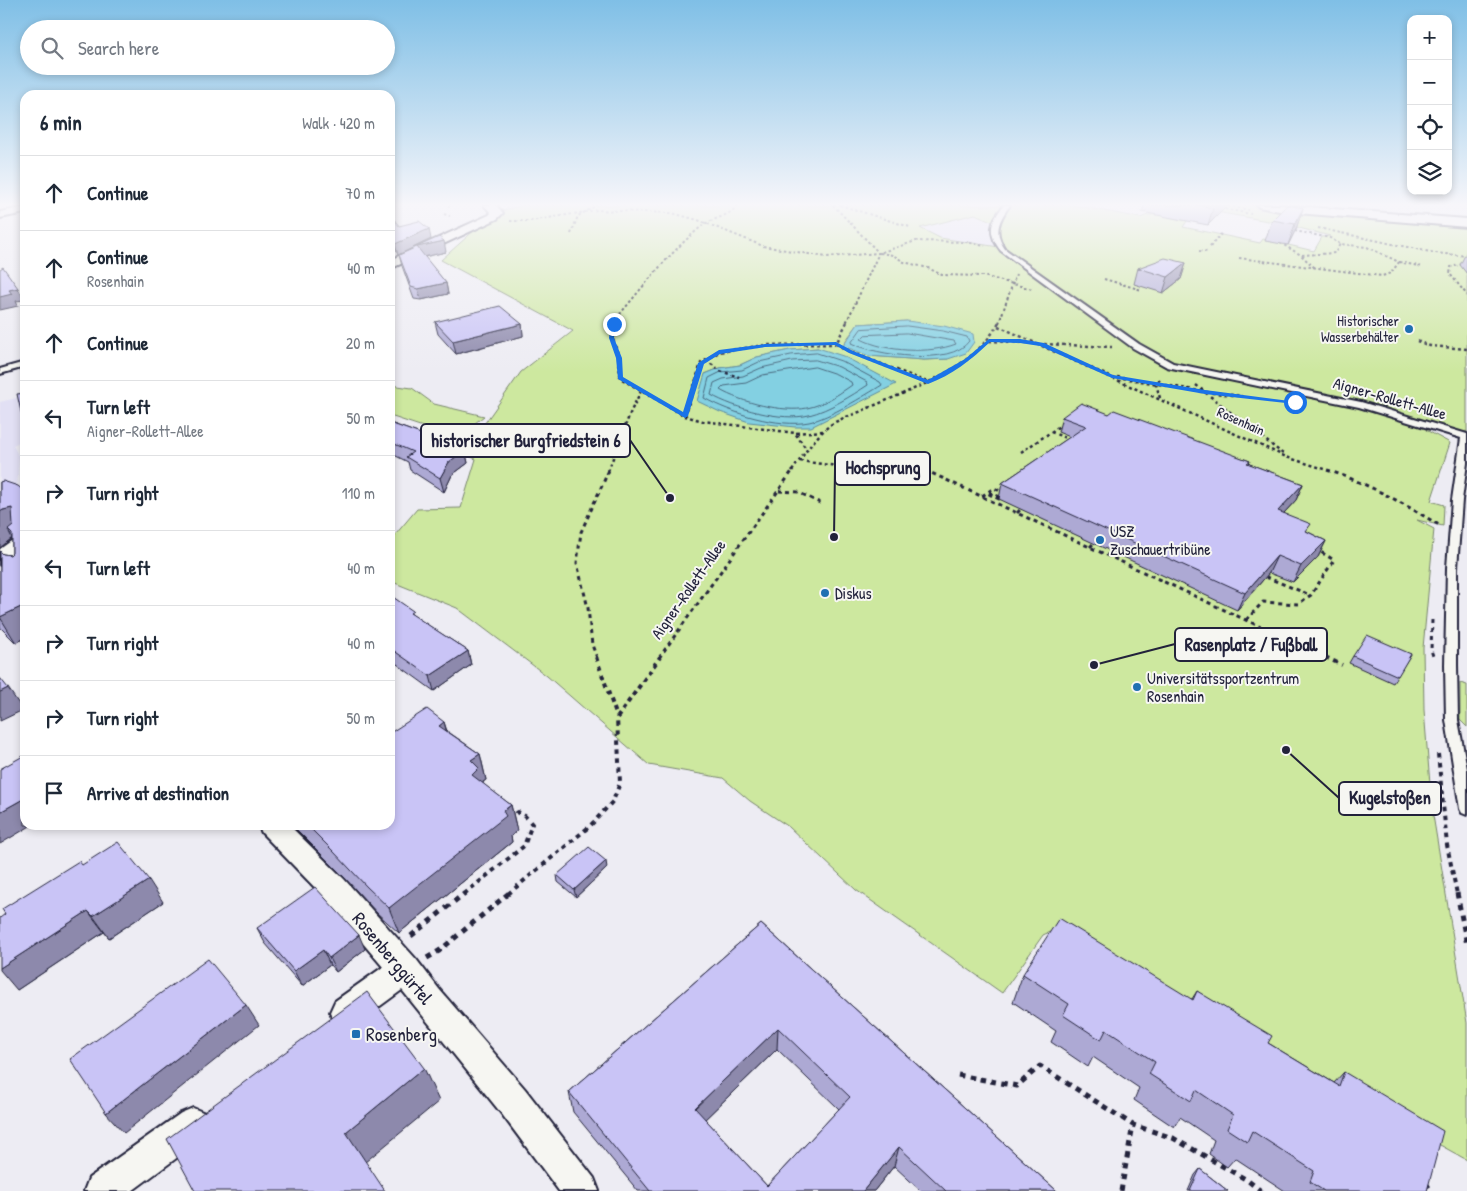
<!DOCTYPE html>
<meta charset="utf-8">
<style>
:root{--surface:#fff;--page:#f6f6f7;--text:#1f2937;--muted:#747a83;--line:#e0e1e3}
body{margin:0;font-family:"Patrick Hand",sans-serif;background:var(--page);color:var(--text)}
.controls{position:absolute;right:15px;top:15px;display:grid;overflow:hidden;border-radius:10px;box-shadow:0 2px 8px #0003}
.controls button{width:45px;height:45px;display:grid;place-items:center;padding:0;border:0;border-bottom:1px solid var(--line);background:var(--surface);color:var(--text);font:25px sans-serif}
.stop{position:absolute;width:15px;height:15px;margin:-11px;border:4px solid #1a73e8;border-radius:50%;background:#fff}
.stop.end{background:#1a73e8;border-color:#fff;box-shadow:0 1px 5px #0008}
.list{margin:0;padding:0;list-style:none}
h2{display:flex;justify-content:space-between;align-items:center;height:65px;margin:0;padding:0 20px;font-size:21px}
h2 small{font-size:16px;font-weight:400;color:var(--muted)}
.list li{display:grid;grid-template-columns:32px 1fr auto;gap:15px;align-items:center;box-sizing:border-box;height:75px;padding:0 20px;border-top:1px solid var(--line)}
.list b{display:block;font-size:19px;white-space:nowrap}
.list p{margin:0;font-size:16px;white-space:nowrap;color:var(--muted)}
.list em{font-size:16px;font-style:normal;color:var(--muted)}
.icon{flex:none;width:28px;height:28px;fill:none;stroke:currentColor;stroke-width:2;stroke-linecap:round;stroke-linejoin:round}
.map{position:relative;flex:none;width:1467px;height:1191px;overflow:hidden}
.search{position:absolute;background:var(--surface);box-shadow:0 2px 8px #0003;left:20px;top:20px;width:375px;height:55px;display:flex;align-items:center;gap:12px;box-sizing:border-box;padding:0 18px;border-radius:28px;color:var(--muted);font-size:19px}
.panel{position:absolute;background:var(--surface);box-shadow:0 2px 8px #0003;left:20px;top:90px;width:375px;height:740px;border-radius:15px}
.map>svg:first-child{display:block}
.built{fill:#e2e0f4}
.green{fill:#cde89f;stroke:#78856d;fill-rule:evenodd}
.water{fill:#83d0e2;stroke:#5c8a9f}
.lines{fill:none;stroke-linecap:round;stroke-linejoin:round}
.shore{stroke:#49687e;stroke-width:1}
.lane-casing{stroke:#22223b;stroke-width:4}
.street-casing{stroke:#22223b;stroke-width:4}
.path-far4{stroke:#22223b;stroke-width:2;stroke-dasharray:2.5 2.5;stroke-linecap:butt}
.path-far3{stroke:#22223b;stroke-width:2.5;stroke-dasharray:3 3;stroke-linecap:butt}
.path-far2{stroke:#22223b;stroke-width:3;stroke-dasharray:4 4;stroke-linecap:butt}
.path-far1{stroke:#22223b;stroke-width:4;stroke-dasharray:4.5 4.5;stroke-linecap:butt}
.path{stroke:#22223b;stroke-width:5;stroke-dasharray:5.5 5.5;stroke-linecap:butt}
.lane{fill:#f6f6f2;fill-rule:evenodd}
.street{fill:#f6f6f2;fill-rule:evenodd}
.wall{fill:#ada9d4;stroke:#22223b;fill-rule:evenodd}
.shaded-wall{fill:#8d89ac;stroke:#22223b}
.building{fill:#c9c4f6;stroke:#22223b;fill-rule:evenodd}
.route{fill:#1a73e8}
.poi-dot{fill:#1f6fb2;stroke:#f6f6f2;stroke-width:2}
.labels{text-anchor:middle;stroke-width:4;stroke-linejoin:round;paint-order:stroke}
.far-poi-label{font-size:14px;fill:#22223b;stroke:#f6f6f2;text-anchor:end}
.far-street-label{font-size:14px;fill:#22223b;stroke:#f6f6f2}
.street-label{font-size:16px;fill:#22223b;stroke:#f6f6f2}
.poi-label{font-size:16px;fill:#22223b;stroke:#f6f6f2;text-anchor:start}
.near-street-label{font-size:19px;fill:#22223b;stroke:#f6f6f2}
.near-poi-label{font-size:19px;fill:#22223b;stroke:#f6f6f2;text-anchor:start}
.leader{fill:none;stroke:#22223b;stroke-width:2}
.callout-dot{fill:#22223b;stroke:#f6f6f2;stroke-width:2}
.callout{fill:#f6f6f2;stroke:#22223b;stroke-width:2}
.callout-label{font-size:18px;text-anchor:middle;font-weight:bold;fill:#22223b}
</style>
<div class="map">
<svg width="1467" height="1191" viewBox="0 0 1467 1191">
<rect width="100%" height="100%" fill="#edecf3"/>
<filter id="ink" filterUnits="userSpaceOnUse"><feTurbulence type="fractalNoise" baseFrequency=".02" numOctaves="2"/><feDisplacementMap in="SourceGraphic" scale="10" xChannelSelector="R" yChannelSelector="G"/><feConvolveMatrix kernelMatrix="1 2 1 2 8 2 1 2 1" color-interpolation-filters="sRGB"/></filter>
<g filter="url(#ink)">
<g class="built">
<polygon points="975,214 996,223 999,247 940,238 919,228"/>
<polygon points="25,396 25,439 13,445 19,457 16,505 0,510 0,402"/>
</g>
<g class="green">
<path d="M524,205H1073L1141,218C1152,210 1174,219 1187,221L1183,227L1260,243L1263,239L1314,251L1322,237L1330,236L1280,223L1175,205H1249L1464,227L1467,230V432L1426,430L1450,443L1431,501L1444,505L1443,526L1417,520L1434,529L1423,648L1424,710L1432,809L1467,1023V1160L1054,930L1043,935L1002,993L856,890L789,827L750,801L723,778L649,765L547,676L457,608L390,581V541L417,509L461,508L476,459L463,454L521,372L573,331L441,260L495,212ZM975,214L996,223L999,247L940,238L920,228ZM907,321L948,359L924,360L869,356L843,346L846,340L858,324ZM818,348L705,374L720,368L740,365L757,357L790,350Z"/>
<polygon points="390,385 412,388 434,404 484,416 456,438 390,416"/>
<polygon points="1460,683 1467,685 1467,727 1460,720"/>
</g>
<g class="water">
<polygon points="907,321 944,326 973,334 974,342 966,353 948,359 924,360 869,356 843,346 858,324"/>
<polygon points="818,348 843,356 896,384 811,427 795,427 749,422 720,412 697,401 705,374 720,368 740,365 757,357 790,350"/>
</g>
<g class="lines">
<g class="shore">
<path d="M907,326L943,331L967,337L969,341C951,367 876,355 851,343L861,329Z"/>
<path d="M907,333L954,341L956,344C930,354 886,352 861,339L865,335Z"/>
<path d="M817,353L841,361L880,382L882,385C864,396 829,418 809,422C779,428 730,413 704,398L709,378L721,372L742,370L759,362L791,355Z"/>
<path d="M816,360L839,367L867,382L868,385C851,396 829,410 809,415C782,422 734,408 711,395L714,383L723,379L743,376L761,368L792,361Z"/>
<path d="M815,367L836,374L851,382L852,385C839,394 823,405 807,408C784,413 740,402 720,390L724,386L746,383L763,375Z"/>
</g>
<g class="lane-casing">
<g id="lane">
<path d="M1004,205H1010C999,220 993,232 1005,249L1139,344L1173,363L1361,402L1467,434V463L1462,500L1457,568V665L1458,720L1467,769V815L1462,813L1460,809L1446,720L1445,665L1447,568L1452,500L1461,438L1359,407L1167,367L1133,348L1001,251C987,233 990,222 1004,205Z"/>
<polygon points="25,362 25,367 0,374 0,369"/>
</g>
</g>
<g class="street-casing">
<g id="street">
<polygon points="484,205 496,205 503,213 497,219 390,269 390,260 489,215 491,213"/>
<polygon points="1257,205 1281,205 1467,219 1467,227 1285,212 1259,207"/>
<polygon points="25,207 25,213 0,218 0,212"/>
<polygon points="25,534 25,550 7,563 0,565 0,549 18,536"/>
<polygon points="258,825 289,825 344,879 416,959 439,989 525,1089 594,1178 599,1191 559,1191 501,1113 402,990 357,1023 346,1027 335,1023 330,1012 335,1001 383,967 324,897 262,833"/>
<polygon points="193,1108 205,1113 210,1125 205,1137 132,1191 84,1191 89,1178 181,1113"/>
</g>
</g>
<g class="path-far4">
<polyline points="833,205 879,253 846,323"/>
<polyline points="840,205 910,227"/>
<polyline points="1223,205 1249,210"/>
<polyline points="448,206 450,205"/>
<polyline points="1220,208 1251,214"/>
<polyline points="444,214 450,216"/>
<polyline points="510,221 530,221 597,210 672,213 698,220 763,246 826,257 879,253 916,241 966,242 985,246"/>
<polyline points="1318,228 1435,253 1467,256"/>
<polyline points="571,234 578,216 597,205"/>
<polyline points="1280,243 1301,255 1315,268"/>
<polyline points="1210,247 1221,234"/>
<polyline points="1199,251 1209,252"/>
<polyline points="880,253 893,255 904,262 928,268 942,275 983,276 1032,289"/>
<polyline points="1302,255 1335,253 1340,244"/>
<polyline points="1239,258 1382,276 1391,273 1399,262 1367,247 1340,244 1330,238 1295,231"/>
<polyline points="1399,262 1423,267"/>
<polyline points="1467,263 1451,267 1450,274 1467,295"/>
<polyline points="1104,279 1142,290"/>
<path d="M615,323L620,314C646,283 671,251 702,226C712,218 732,216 737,205"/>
<polyline points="999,323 1016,274"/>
</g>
<g class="path-far3">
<polyline points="615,322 612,336 619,357 620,378 685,416 703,421 795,433 807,450"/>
<polyline points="847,322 836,344 851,352 927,382"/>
<polyline points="998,326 1286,457 1331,471"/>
<polyline points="989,341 1035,343"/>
<polyline points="1417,341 1430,346 1467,349"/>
<polyline points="1044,344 1112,347"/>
<polyline points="706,360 720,371 739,377"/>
<polyline points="1117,377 1205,392 1242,396"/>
<polyline points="1196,385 1283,454"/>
<polyline points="1160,398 1156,384 1161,377"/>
<polyline points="685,416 701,363 719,352 765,345 836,344"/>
<polyline points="1051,432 1062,424"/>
<polyline points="796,433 824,431"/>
<polyline points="1021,452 1051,432 1070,440"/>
<polyline points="800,461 844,467 895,456 927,471"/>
<polyline points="608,471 631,411 641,391"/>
<path d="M792,471C803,456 814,438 829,426C838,419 853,415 864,410C913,388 972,372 999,322"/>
</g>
<g class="path-far2">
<polyline points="925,470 1327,658"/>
<path d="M1327,470C1367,483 1403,503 1439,525"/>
<polyline points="779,491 798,492 822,504"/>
<polyline points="982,496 994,488 1004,493"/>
<polyline points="1000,497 989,492 987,493 999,499 1003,497"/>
<polyline points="1017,513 1021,509"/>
<polyline points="1090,547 1094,543"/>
<polyline points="1266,577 1310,595"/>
<polyline points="1246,620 1263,602 1298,604 1311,595 1334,560 1319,551"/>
<polyline points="1432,620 1431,650 1433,656"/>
<polyline points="597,658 592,645 588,608 577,563 581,532 609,470"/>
<polyline points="659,658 793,470"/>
</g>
<g class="path-far1">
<polyline points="596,657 617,717"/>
<polyline points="1325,657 1342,665"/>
<polyline points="1438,754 1447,845 1457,894"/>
<polyline points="464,894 524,846 532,824 525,816 518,812 510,818"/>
<polyline points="508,894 590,826 613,801 620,783 617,718 660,657"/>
</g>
<g class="path">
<polyline points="1457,893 1467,945"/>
<polyline points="411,936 465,893"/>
<polyline points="427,958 439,951 509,893"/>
<polyline points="958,1075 1017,1086 1040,1066 1133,1125 1173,1138 1247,1180 1261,1191"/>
<polyline points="1426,1183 1431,1191"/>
<polyline points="1121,1191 1133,1125"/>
</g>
<use href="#lane" class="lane"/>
<use href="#street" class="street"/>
</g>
<g class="wall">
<polygon points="1144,205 1228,205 1208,225 1142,212"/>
<polygon points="1303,208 1296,229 1288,245 1265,241 1272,220"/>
<polygon points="390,214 399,226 431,239 398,255 395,249 390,252"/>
<polygon points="1467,251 1467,274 1460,265"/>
<polygon points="446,252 424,257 446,283 448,294 421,300 414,299 402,266 399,255"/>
<polygon points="1186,263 1181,279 1163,293 1134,284 1138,268"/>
<polygon points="435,322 522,324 523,336 456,354 438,334"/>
<polygon points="1109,414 1250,461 1249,464 1303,484 1296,500 1284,513 1308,532 1326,541 1318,557 1293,582 1269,573 1237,610 999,499 1002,483 1070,437 1058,432 1062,417"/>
<polygon points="390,423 465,450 468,463 452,475 444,492 410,470 408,462 390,453"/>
<polygon points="0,482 25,492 25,638 16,643 0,627 0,551 3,554 10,555 12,553 12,538 0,548"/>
<polygon points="390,595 414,616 468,651 471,665 434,691 390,659"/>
<polygon points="1411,654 1393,683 1349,663 1353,656"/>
<polygon points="444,722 447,731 480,754 486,780 483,782 483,784 511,805 517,831 511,836 512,842 399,933 377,913 345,878 292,825 390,825"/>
<polygon points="82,865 163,902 109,938 104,932 17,990"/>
<polygon points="607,868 576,897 558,882 557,875"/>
<path d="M761,924L1057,1191H921L894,1166L874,1191H638L573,1112L569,1092ZM777,1049L839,1109L767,1186L705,1119Z"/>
<polygon points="257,928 365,949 336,972 330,965 302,986 265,943"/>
<polygon points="1023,974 1192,999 1197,991 1268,1043 1334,1083 1344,1072 1427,1191 1285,1191 1235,1158 1227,1167 1209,1154 1214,1140 1180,1117 1174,1127 1134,1100 1139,1088 1093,1057 1088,1067 1051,1042 1056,1031 1013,1002"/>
<polygon points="1200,1169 1228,1191 1188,1191 1195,1175"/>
</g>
<g class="shaded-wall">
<polygon points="1216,205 1228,205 1208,225 1213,208"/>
<polygon points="1303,208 1296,229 1288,245 1295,224"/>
<polygon points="429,229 431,239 398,255 395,244"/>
<polygon points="393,238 395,249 390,252 390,240"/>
<polygon points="444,241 446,252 419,258 417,247"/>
<polygon points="1186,263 1181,279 1163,293 1168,277"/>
<polygon points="446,283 448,294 421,300 418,289"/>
<polygon points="18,288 24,300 16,301 18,306 0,310 0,297 9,290"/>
<polygon points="522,324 523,336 456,354 453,341"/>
<polygon points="25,415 25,422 22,416"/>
<polygon points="465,450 468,463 452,475 444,492 440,478 449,462"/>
<polygon points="1303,484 1296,500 1271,527 1278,511"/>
<polygon points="12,508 25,530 12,534 8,530 12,538 0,548 0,512 3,510"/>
<polygon points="1326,541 1318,557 1293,582 1301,566"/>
<polygon points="1277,556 1269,573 1237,610 1245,593"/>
<polygon points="25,605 25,638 16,643 0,617"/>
<polygon points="468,651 471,665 434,691 430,676"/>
<polygon points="8,688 23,710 0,721 0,692"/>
<polygon points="444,722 451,749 439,726"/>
<polygon points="480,754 486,780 483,782 486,795 472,775 471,760"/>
<polygon points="25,798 25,825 32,825 0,844 0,812"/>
<polygon points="511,805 517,831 511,836 512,842 399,933 389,908"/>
<polygon points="606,861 607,868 576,897 574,890"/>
<polygon points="149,880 163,902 109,938 93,916"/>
<polygon points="88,911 104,932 17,990 0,970 0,968"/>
<polygon points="359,935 365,949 336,972 329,958"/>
<polygon points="323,950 330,965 302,986 294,971"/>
<polygon points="246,1005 259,1025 124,1133 106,1113"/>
<polygon points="778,1028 777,1049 696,1128 695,1108"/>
<polygon points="424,1068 439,1101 364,1163 346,1132"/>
<polygon points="899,1147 894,1166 874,1191 863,1191"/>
</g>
<g class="building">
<polygon points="1199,205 1216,205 1213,208"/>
<polygon points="1287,205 1303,208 1295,224 1272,220"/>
<polygon points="390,214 399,226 419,221 429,229 395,244 393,238 390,240 390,234 392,234 390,230"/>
<polygon points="439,237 444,241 417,247 446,283 418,289 411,287 399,255"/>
<polygon points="1165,258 1186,263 1168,277 1138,268"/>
<polygon points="3,267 18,288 9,290 12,294 0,297 0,269"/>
<polygon points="500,306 522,324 453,341 435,322"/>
<polygon points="25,393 25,415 22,416 17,394"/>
<polygon points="1081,403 1109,414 1114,410 1250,461 1247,463 1303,484 1278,511 1311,524 1306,531 1326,541 1301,566 1277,556 1245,593 1002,483 1086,426 1062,417"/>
<polygon points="390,423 465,450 449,462 440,478 406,457 413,452 390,442"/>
<polygon points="3,481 18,486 25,492 25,605 0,617 0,551 3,554 10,555 12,553 12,534 8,530 13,526 12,508 3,510 0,512 0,482"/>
<polygon points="390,595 413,611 410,613 468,651 430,676 390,648"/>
<polygon points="1367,635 1411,654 1398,676 1353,656"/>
<polygon points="0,678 8,688 0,692"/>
<polygon points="427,709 444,722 439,726 480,754 471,760 479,768 472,775 511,805 503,811 506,816 389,908 367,887 334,852 307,825 390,825 390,733"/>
<polygon points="25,755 25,798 0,812 0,769"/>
<polygon points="118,842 149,880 93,916 88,911 0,968 0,918 5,914 2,909 79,861 82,865"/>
<polygon points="589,847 606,861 574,890 557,875"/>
<polygon points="315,887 359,935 329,958 323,950 294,971 257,928"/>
<polygon points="1059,918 1193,1000 1197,991 1272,1036 1268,1043 1339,1086 1344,1072 1443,1131 1427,1191 1324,1191 1310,1182 1314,1171 1252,1131 1247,1142 1227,1129 1233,1115 1196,1090 1191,1101 1149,1074 1155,1062 1106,1030 1101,1040 1063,1015 1069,1004 1023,974"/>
<path d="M761,924L1057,1191H946L899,1147L863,1191H650L569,1092ZM778,1028L850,1097L767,1186L695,1108Z"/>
<polygon points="208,959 246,1005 106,1113 70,1059"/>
<polygon points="367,992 424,1068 346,1132 385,1191 195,1191 167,1139"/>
<polygon points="1200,1169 1228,1191 1190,1191"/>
</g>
</g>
<linearGradient id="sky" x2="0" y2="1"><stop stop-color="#7fbfe6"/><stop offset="0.55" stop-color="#f7f6fa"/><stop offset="1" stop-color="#f7f6fa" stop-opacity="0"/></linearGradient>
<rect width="1467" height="372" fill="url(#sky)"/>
<path class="route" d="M614,322L616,324L614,338L622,358L623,377L683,412L698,363L719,350L765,344L836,342L853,351L928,380L965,359L989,339H1020L1044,343L1113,375L1205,390L1298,402L1295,404L1205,394L1112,378L1040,346L1020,343L990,342C971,360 952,375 928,384L849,353L835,345L765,347L720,354L704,364L688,416L685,418L618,379L616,358L609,338L611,324Z"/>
<g class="poi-dot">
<circle cx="1409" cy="329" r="5"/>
<circle cx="1100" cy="540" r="5"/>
<circle cx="825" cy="593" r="5"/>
<circle cx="1137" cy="687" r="5"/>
<rect x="351" y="1029" width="10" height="10" rx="2.5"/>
</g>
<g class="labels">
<g class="far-poi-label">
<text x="1399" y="326">Historischer<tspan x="1399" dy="16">Wasserbehälter</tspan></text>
</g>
<g class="far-street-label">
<text transform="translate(1241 421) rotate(24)" y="5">Rosenhain</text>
</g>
<g class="street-label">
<text transform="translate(1390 398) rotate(16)" y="6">Aigner-Rollett-Allee</text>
<text transform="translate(688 589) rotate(-55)" y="6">Aigner-Rollett-Allee</text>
</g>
<g class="poi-label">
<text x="1110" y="537">USZ<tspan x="1110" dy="18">Zuschauertribüne</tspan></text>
<text x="835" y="599">Diskus</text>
<text x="1147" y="684">Universitätssportzentrum<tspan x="1147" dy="18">Rosenhain</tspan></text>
</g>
<g class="near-street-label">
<text transform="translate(393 958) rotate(50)" y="7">Rosenberggürtel</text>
</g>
<g class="near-poi-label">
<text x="366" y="1041">Rosenberg</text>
</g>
</g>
<path class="leader" d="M670 498L630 440M834 537L835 468M1094 665L1175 644M1286 750L1339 798"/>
<g class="callout-dot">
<circle cx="670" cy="498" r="5"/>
<circle cx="834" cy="537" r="5"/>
<circle cx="1094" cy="665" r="5"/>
<circle cx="1286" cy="750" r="5"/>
</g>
<g class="callout">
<rect x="421" y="424" width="209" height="33" rx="5"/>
<rect x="835" y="452" width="95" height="33" rx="5"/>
<rect x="1175" y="628" width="152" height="33" rx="5"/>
<rect x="1339" y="782" width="102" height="33" rx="5"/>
</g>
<g class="callout-label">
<text x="526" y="447">historischer Burgfriedstein 6</text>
<text x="883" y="474">Hochsprung</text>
<text x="1251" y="651">Rasenplatz / Fußball</text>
<text x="1390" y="804">Kugelstoßen</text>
</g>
</svg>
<div class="controls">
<button>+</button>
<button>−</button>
<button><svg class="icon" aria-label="locate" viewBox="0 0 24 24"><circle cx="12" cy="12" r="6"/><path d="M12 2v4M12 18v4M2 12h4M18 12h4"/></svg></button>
<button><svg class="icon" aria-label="layers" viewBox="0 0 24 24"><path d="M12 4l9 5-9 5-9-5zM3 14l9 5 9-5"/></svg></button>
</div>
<div class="stop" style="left:1295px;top:402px"></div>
<div class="stop end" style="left:614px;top:324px"></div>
<div class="search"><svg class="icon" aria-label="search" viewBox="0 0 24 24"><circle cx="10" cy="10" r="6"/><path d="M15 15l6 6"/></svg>Search here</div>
<section class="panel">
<h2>6 min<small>Walk · 420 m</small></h2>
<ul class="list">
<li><svg class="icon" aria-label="ahead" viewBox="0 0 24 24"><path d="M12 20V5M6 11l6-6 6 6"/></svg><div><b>Continue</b></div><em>70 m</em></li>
<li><svg class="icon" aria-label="ahead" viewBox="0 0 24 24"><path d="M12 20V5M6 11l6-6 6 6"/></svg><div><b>Continue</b><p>Rosenhain</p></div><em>40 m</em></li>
<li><svg class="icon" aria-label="ahead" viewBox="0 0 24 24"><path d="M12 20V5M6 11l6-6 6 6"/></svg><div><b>Continue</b></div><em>20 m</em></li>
<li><svg class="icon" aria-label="left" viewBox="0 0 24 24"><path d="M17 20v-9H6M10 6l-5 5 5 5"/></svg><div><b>Turn left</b><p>Aigner-Rollett-Allee</p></div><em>50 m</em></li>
<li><svg class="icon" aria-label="right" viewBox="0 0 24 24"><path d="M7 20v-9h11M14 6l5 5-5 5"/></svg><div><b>Turn right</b></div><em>110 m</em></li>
<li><svg class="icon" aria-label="left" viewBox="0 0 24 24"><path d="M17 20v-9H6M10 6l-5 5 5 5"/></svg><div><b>Turn left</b></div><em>40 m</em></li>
<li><svg class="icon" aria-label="right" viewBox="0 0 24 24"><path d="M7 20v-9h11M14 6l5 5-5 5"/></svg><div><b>Turn right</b></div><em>40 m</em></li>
<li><svg class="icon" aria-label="right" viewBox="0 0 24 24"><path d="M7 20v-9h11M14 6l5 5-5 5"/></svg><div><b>Turn right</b></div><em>50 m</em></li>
<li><svg class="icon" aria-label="arrive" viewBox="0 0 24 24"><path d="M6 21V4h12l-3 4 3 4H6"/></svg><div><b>Arrive at destination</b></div></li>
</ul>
</section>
</div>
